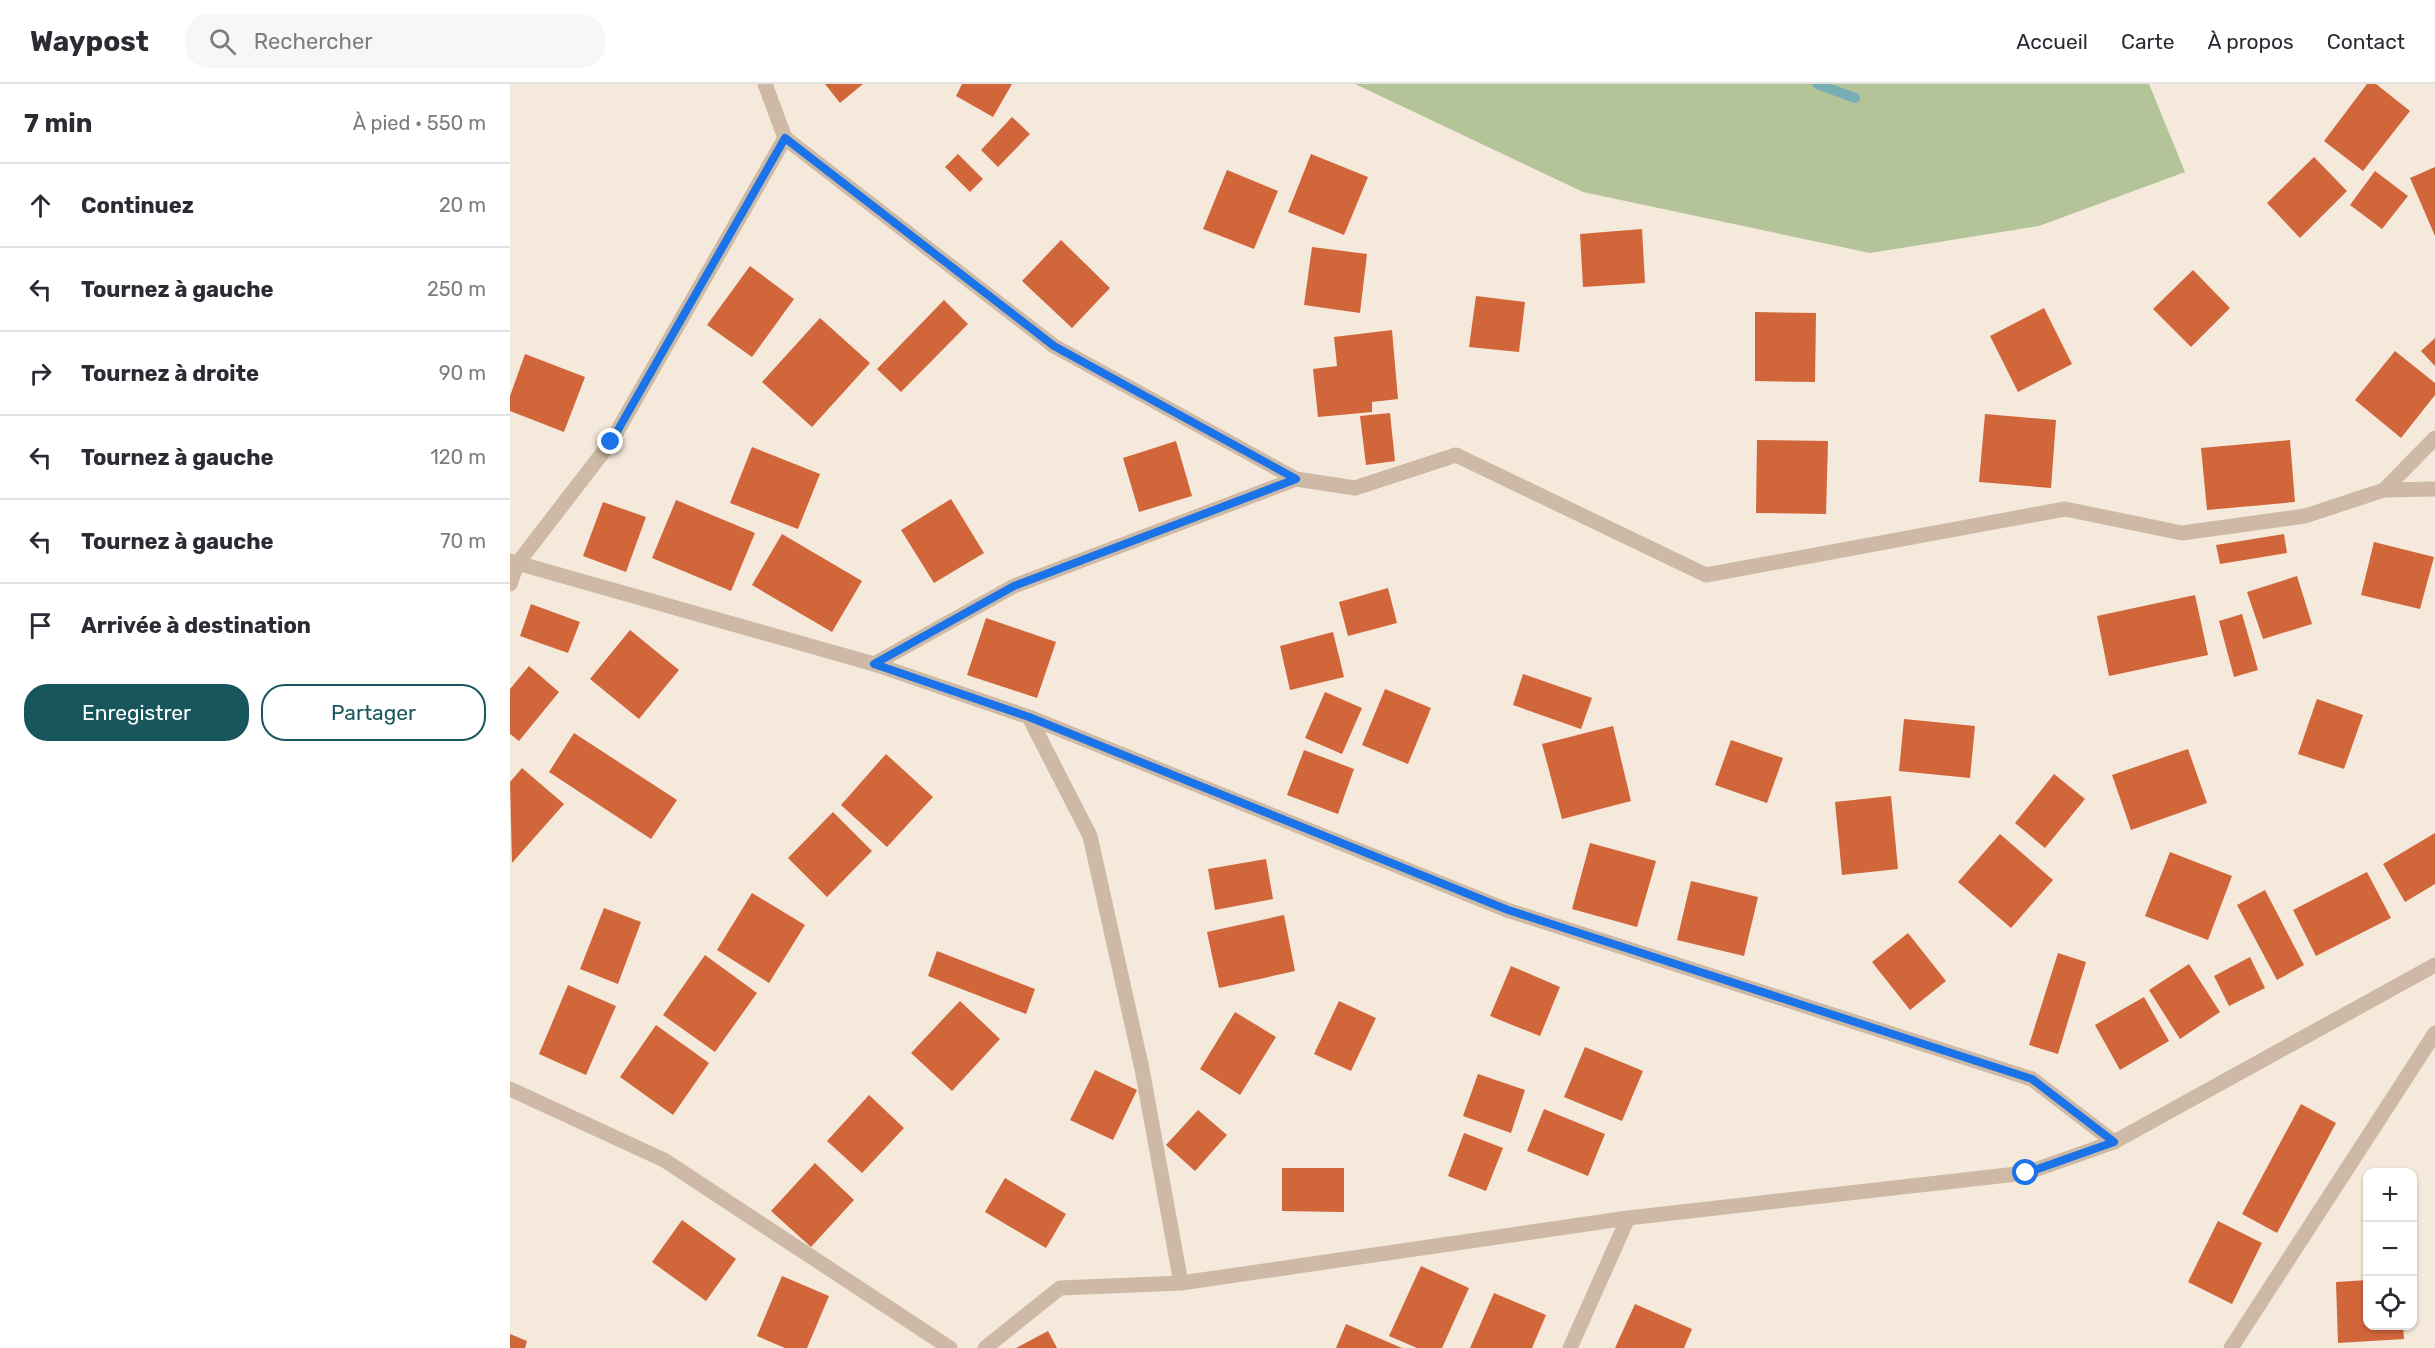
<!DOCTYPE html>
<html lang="fr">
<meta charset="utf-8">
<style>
:root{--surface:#fff;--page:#f7f7f7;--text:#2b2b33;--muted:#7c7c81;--line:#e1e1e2;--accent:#18565d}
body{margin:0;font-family:Rubik,sans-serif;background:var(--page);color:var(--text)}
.controls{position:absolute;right:18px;bottom:18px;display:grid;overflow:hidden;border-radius:12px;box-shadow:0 2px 4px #0004}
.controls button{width:54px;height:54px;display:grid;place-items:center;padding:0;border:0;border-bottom:2px solid var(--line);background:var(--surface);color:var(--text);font:30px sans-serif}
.stop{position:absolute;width:18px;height:18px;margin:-14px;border:4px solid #1a73e8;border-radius:50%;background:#fff}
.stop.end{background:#1a73e8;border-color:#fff;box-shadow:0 2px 6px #0008}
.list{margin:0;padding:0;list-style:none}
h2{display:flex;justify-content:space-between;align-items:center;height:78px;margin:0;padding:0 24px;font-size:26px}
h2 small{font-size:20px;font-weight:400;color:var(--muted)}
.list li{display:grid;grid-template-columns:39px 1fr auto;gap:18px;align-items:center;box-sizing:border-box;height:84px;padding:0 24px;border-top:2px solid var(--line)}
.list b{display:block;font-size:22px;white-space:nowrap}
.list em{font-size:20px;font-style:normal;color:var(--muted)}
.actions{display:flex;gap:12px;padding:18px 24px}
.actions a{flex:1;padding:14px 0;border:2px solid var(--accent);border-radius:24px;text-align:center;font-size:21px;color:var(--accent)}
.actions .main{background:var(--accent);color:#fff}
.icon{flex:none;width:33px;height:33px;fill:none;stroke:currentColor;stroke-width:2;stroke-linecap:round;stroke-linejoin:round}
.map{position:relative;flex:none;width:1925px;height:1264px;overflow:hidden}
header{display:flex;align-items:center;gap:36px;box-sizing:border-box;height:84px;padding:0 30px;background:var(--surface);border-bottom:2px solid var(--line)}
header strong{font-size:28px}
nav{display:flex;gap:33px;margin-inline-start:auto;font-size:21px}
.search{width:420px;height:54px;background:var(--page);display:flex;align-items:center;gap:15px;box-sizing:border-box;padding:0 21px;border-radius:24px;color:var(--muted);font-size:22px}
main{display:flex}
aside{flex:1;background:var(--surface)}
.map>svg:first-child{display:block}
.green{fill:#b4c498}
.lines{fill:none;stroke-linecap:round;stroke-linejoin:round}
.stream{stroke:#76aeb4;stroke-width:10}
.building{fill:#d1663b}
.street{stroke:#cdb9a5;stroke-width:15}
.route{stroke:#1a73e8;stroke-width:8}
</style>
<header>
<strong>Waypost</strong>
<div class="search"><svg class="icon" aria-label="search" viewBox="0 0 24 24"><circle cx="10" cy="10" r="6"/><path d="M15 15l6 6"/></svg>Rechercher</div>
<nav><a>Accueil</a><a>Carte</a><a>À propos</a><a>Contact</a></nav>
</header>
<main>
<aside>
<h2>7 min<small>À pied · 550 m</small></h2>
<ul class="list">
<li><svg class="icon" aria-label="ahead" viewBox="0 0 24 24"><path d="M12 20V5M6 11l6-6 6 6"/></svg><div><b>Continuez</b></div><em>20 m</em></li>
<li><svg class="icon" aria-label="left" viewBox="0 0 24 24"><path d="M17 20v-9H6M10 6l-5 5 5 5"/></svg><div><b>Tournez à gauche</b></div><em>250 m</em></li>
<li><svg class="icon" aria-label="right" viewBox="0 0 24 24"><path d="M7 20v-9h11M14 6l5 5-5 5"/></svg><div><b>Tournez à droite</b></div><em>90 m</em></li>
<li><svg class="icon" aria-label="left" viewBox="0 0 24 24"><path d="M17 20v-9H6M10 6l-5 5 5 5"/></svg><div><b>Tournez à gauche</b></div><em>120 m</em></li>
<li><svg class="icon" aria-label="left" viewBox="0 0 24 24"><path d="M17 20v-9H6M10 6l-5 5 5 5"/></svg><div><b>Tournez à gauche</b></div><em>70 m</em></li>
<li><svg class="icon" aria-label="arrive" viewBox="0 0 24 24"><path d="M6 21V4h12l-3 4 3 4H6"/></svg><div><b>Arrivée à destination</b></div></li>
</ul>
<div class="actions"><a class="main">Enregistrer</a><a>Partager</a></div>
</aside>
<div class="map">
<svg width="1925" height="1264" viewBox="0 0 1925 1264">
<rect width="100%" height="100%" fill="#f4e9da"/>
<polygon class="green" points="845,0 1639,0 1675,88 1529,142 1360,169 1073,108"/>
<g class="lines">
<polyline class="stream" points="1307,0 1345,14"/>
</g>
<g class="building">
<polygon points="315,0 353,0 330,19"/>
<polygon points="452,0 502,0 483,33 446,12"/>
<polygon points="1857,0 1866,0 1900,27 1853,87 1814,57"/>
<polygon points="502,33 520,50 488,83 471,66"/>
<polygon points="448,70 473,95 460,108 435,83"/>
<polygon points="801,70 858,93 834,151 778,128"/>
<polygon points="1804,73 1837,107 1790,154 1757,119"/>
<polygon points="1925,83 1925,152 1900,94"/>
<polygon points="717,86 768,107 744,165 693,145"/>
<polygon points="1865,87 1898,112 1872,145 1840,121"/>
<polygon points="1132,145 1135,199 1073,203 1070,150"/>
<polygon points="551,156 600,204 562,244 512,197"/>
<polygon points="802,163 857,170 850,229 794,221"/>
<polygon points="240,182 284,215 242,273 197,241"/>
<polygon points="1683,186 1720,224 1681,263 1643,225"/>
<polygon points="966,212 1015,218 1009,268 959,263"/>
<polygon points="434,216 458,240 391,308 367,285"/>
<polygon points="1534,224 1562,280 1508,308 1480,252"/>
<polygon points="1245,228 1306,229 1305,298 1245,297"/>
<polygon points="310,234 360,279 302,343 252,298"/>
<polygon points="882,246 888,315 862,318 862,328 808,333 803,285 827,282 824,253"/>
<polygon points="1925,254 1925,282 1911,267"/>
<polygon points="1885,267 1925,299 1925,311 1891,354 1845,316"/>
<polygon points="15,270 75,293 54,348 0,327 0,312"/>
<polygon points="880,329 885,377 856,381 850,332"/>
<polygon points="1475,330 1546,336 1541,404 1469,398"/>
<polygon points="1247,356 1318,357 1316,430 1246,429"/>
<polygon points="1780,356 1785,418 1697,426 1691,364"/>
<polygon points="666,357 682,412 629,428 613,374"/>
<polygon points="242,363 310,390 288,445 220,419"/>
<polygon points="441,415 474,469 424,499 391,446"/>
<polygon points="166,416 245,449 221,507 142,474"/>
<polygon points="93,418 136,433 116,488 73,472"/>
<polygon points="272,450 352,497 322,548 242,501"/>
<polygon points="1774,450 1777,469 1710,480 1706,461"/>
<polygon points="1864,458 1924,473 1910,525 1851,511"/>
<polygon points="1787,492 1802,540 1753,555 1737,508"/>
<polygon points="878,504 887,539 838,552 829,518"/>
<polygon points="1685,511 1698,571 1599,592 1587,532"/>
<polygon points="21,520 70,538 58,569 10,552"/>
<polygon points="1732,530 1748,586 1724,593 1709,537"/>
<polygon points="476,534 546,558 527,614 457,591"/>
<polygon points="120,546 169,586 129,635 80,595"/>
<polygon points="823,548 834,593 780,606 770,562"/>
<polygon points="19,582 49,608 9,657 0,650 0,605"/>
<polygon points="1013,590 1082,614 1071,645 1003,621"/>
<polygon points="875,605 921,624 898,680 852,661"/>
<polygon points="815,608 852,624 832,670 795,654"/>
<polygon points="1807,615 1853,631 1834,685 1788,670"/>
<polygon points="1394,635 1465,642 1460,694 1389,687"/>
<polygon points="1103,642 1121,717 1052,735 1032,660"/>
<polygon points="64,649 167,716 141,755 39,688"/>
<polygon points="1221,656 1273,674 1257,719 1205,701"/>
<polygon points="1678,665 1697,719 1621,746 1602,691"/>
<polygon points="794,666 844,685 828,730 777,711"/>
<polygon points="376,670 423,713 377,763 331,721"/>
<polygon points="12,684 54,720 2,779 0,698"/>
<polygon points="1544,690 1575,715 1535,764 1505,739"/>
<polygon points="1381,712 1388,785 1332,791 1325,718"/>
<polygon points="323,728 362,767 317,813 278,774"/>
<polygon points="1925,749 1925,800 1895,818 1873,780"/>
<polygon points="1490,750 1543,796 1501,844 1448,798"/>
<polygon points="1080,759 1146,777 1127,843 1062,825"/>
<polygon points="1660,768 1722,792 1698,856 1635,832"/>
<polygon points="756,775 763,815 705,826 698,785"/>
<polygon points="1857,788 1881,834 1806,872 1783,826"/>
<polygon points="1181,797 1248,813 1234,872 1167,856"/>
<polygon points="1755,806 1794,881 1767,896 1727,821"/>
<polygon points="242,809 295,841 259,899 207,866"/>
<polygon points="94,824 131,838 108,900 70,885"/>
<polygon points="774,831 785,887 709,904 697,848"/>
<polygon points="1398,849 1436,897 1400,926 1362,878"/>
<polygon points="427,867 525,905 516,930 418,892"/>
<polygon points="1548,869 1576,878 1548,970 1519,961"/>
<polygon points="195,871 247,909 205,968 153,931"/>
<polygon points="1740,873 1755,904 1719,922 1704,892"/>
<polygon points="1679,880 1710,928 1670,955 1639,906"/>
<polygon points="1001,882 1050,903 1030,952 980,932"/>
<polygon points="58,901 106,922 76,991 29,970"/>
<polygon points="1634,913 1659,957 1610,986 1585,941"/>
<polygon points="450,917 490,955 442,1007 401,969"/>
<polygon points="829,917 866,934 841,987 804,970"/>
<polygon points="725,928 766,953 730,1011 690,985"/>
<polygon points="146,941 199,979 163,1031 110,993"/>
<polygon points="1075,963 1133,987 1112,1037 1054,1013"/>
<polygon points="585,986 627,1006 603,1056 560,1036"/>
<polygon points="968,990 1015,1006 1001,1049 953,1032"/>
<polygon points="359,1011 394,1044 352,1089 317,1057"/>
<polygon points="1791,1020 1826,1039 1767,1149 1732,1130"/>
<polygon points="1034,1025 1095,1050 1078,1092 1017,1067"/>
<polygon points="688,1026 717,1051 685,1087 656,1061"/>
<polygon points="954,1049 993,1064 976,1107 938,1092"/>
<polygon points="305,1079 344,1116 301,1163 261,1127"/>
<polygon points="772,1084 834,1084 834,1128 772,1127"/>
<polygon points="495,1094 556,1130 536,1164 475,1128"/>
<polygon points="172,1136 226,1175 196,1217 142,1178"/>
<polygon points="1708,1137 1752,1159 1722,1220 1678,1198"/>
<polygon points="911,1182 959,1204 932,1264 907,1264 879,1252"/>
<polygon points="272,1192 319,1212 297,1264 275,1264 247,1252"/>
<polygon points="1858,1196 1858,1242 1893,1242 1894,1255 1828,1259 1826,1198"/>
<polygon points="984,1209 1036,1231 1022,1264 960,1264"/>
<polygon points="1125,1220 1182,1245 1174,1264 1105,1264"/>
<polygon points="836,1240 892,1264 826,1264"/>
<polygon points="538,1247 547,1264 506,1264"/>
<polygon points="0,1250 17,1257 15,1264 0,1264"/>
</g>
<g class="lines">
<g class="street">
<polyline points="275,54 544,262 786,395 845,404 946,371 1196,491 1555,425 1672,449 1795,432 1874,406 1925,405"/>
<polyline points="1874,406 1925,354"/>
<polyline points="0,477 364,580 519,633 580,752 632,985 671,1199"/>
<polyline points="0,500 7,480 101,358 275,54 255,0"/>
<polyline points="364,580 504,502 786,395"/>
<polyline points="519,633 997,826 1522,995 1604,1058"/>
<polyline points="0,1005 154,1076 440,1264"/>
<polyline points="475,1264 550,1204 671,1199 1118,1134 1516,1089 1604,1058 1925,881"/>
<polyline points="1060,1264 1118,1134"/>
<polyline points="1721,1264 1925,949"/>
</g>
</g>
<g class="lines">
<polyline class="route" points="101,358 275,54 544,262 786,395 504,502 364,580 519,633 998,826 1522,995 1604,1058 1516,1089"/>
</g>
</svg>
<div class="controls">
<button>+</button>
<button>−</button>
<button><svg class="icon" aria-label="locate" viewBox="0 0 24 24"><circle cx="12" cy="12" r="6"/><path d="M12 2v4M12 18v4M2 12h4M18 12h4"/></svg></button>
</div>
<div class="stop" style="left:1516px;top:1089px"></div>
<div class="stop end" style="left:101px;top:358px"></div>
</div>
</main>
